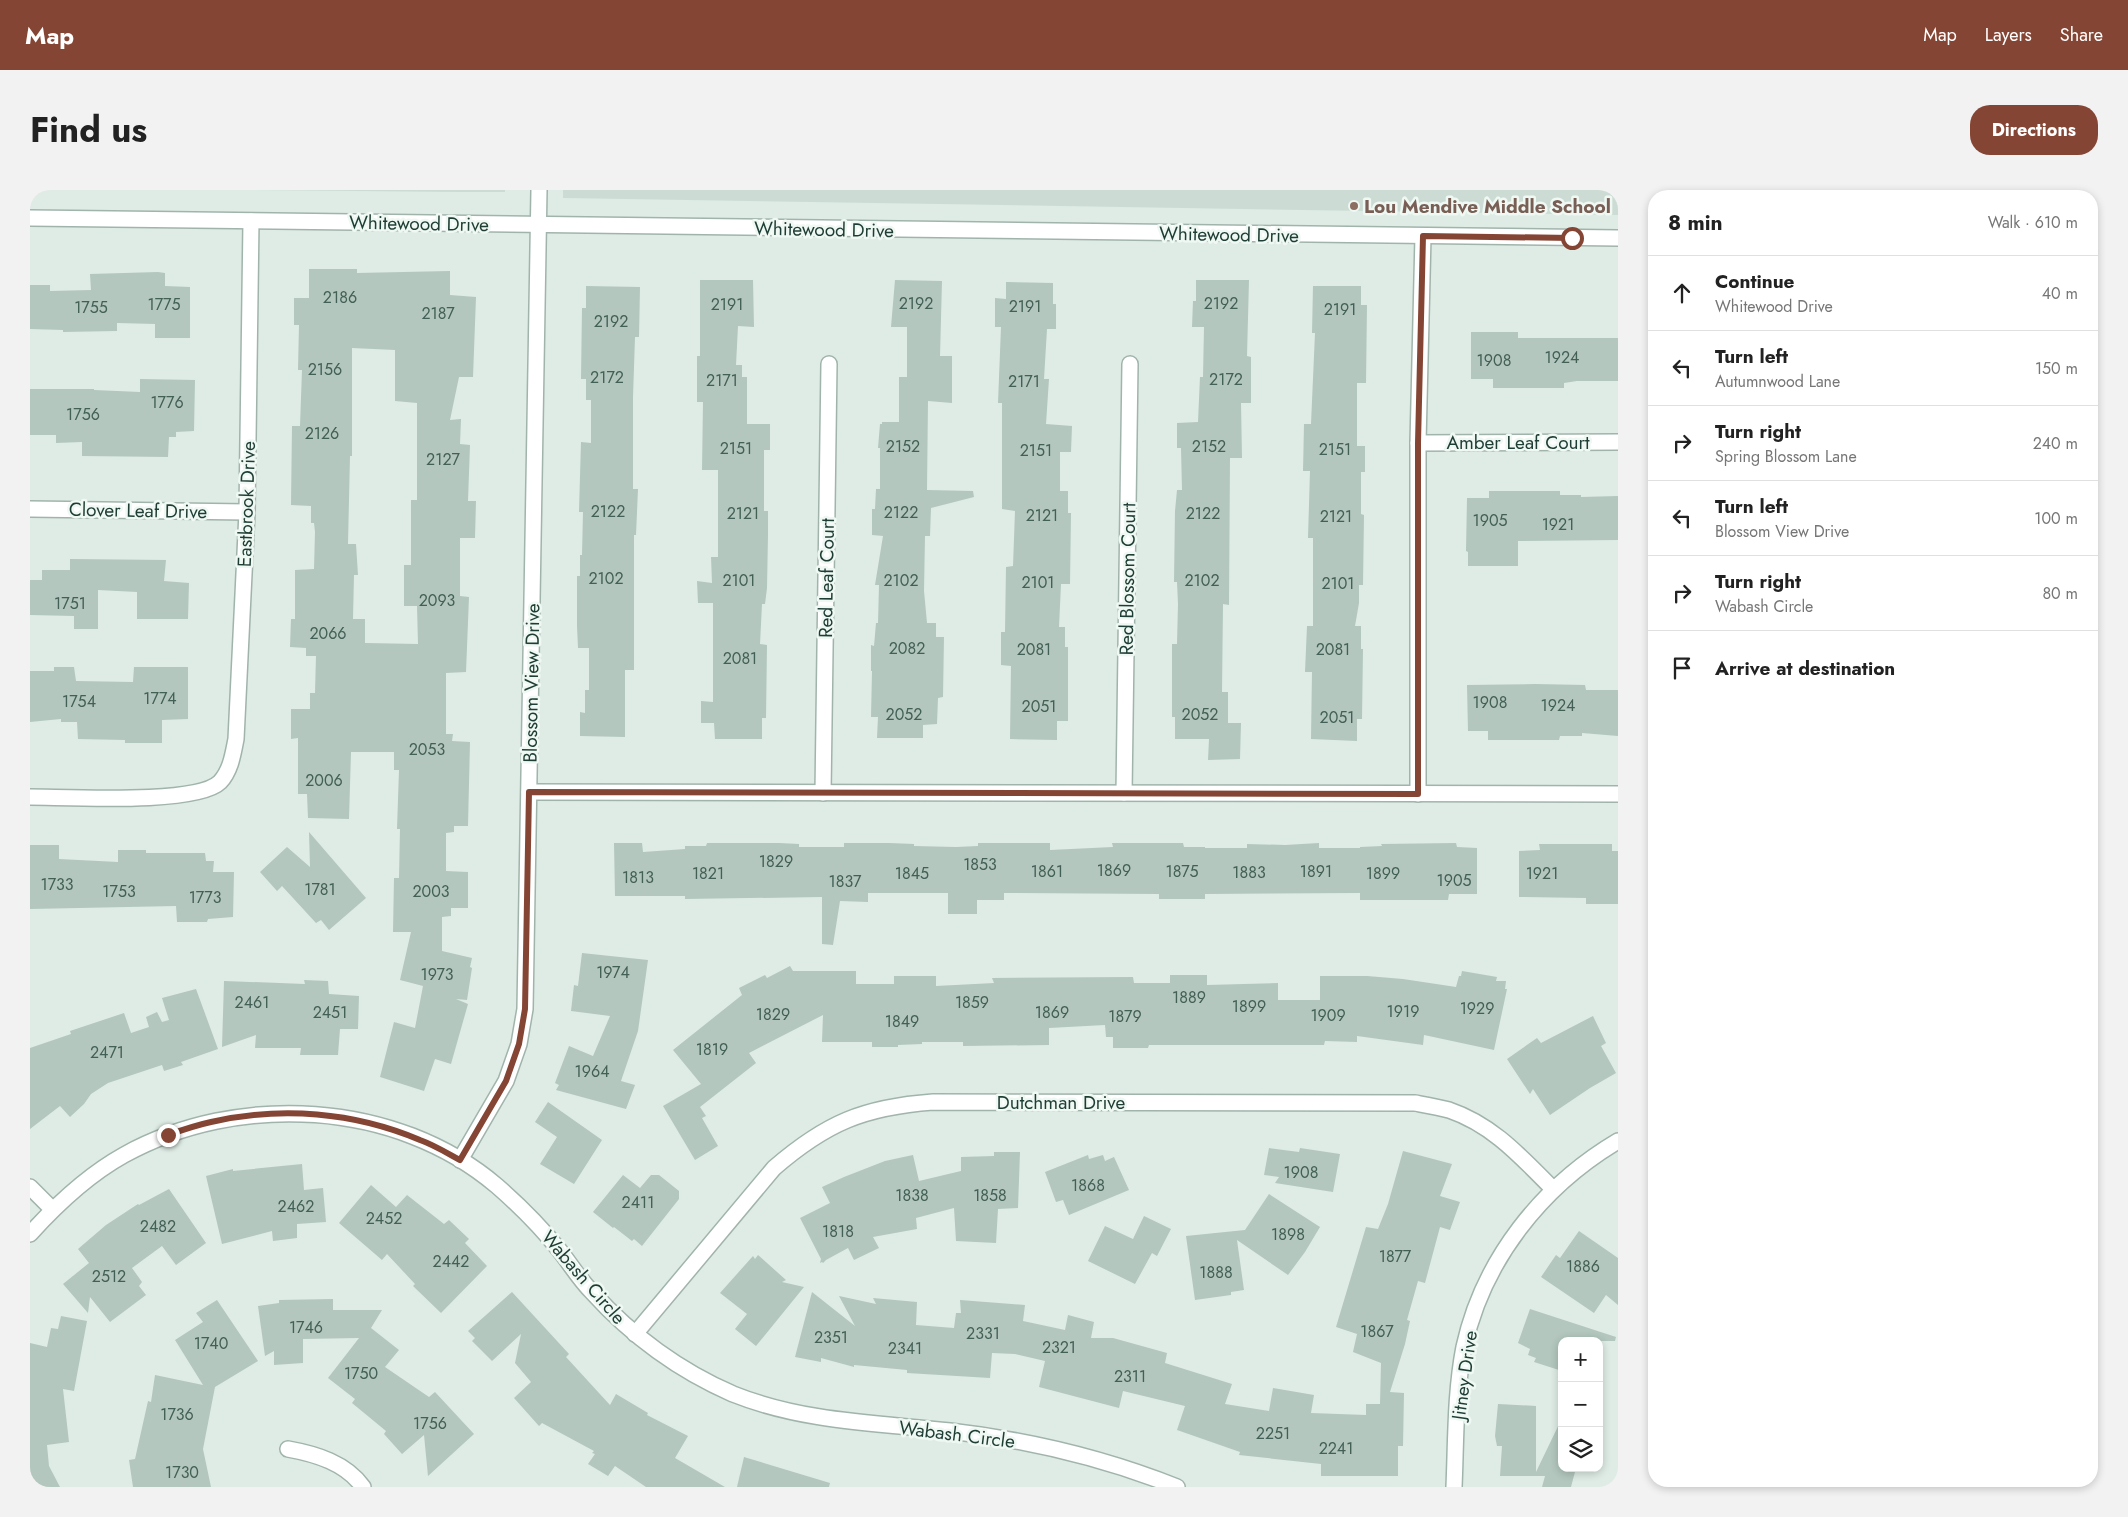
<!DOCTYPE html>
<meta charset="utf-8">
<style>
:root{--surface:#fff;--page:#f2f2f2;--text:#222;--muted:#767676;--line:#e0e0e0;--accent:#854534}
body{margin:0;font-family:Jost,sans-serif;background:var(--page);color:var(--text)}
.controls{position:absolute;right:15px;bottom:15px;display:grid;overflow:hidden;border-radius:10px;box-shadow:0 2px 8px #0003}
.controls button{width:45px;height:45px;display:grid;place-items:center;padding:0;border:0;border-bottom:1px solid var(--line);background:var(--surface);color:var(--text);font:25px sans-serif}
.stop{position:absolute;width:15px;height:15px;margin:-11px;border:4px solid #854534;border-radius:50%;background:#fff}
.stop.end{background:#854534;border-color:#fff;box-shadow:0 1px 5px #0008}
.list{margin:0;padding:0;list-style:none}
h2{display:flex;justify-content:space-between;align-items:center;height:65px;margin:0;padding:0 20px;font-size:21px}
h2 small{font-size:16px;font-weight:400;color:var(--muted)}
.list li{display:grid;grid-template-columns:32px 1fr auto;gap:15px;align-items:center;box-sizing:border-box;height:75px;padding:0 20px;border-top:1px solid var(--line)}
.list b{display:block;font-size:19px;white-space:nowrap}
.list p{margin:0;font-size:16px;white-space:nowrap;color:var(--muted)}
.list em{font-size:16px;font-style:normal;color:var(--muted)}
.icon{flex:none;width:28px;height:28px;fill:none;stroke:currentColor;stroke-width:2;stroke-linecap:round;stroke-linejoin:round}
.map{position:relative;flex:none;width:1588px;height:1297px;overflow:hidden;border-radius:20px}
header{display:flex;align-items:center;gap:30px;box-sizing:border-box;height:70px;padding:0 25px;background:var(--accent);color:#fff}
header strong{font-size:24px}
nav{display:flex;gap:28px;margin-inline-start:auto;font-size:18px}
.intro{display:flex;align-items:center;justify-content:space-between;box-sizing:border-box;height:120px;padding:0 30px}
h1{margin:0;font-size:35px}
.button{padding:12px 22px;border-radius:20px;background:var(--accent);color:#fff;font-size:18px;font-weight:700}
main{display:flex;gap:30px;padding:0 30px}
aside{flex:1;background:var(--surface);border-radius:20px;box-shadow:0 2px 8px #0003}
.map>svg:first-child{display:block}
.built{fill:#ccdcd4}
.building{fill:#b3c7be;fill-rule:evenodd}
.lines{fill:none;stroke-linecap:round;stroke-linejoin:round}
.minor-casing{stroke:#a1b4ac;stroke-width:18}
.minor{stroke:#fff;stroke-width:15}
.route{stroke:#854534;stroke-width:6}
.education-dot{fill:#8d6e63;stroke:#eff8f3;stroke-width:2}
.labels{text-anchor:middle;stroke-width:5;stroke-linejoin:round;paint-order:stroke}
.number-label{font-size:16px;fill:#436056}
.education-label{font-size:19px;font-weight:bold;fill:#785e54;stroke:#eff8f3;text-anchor:start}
.street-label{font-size:19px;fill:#1e3d34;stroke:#eff8f3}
</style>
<header>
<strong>Map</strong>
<nav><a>Map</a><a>Layers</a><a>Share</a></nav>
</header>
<div class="intro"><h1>Find us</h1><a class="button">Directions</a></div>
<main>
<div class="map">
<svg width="1588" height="1297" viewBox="0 0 1588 1297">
<rect width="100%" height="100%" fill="#deece5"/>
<g class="built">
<polygon points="221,0 475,0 475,2 427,2"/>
<polygon points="533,0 1588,0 1588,25 533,8"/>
</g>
<g class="building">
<path d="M279,79H327V83L420,81V105L446,107L443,187H429L420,230L431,229L430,254L440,255L438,311H446L445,348H430V406L439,407L436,482L416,483V544H423L422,551L440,552L438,636H424V642L416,643V681L438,682V718H421V726L412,727V761L442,768L440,777L442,778L437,810L426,809L438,814L421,874L405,869L394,901L350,887L364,832L385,838L393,796L370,790L381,742H363L364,688H369L370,639H367L369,580H364V562H321L319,629L278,628L277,604H268V548L261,549V519H280V503H285L286,466H276V458L260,457L261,429H265V380L284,379L285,342L284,333H281V316L261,315L262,236H270L272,180H268L269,135H264V108H279ZM322,158L365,160V211L387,213V310H381V375H374V416H387L388,454L335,453V429H323L324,385H328L326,354H318L320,266H322Z"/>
<polygon points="128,82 135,83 135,96 160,97 160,148 125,148 125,134 87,133 87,141 33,142 33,140 0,139 0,95 20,95 20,101 61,100 60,84"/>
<polygon points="670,90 723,90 724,137 708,136 706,175 712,175 712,187 717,187 717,234 740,234 740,260 734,260 734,321 738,321 738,345 737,398 735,414 732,414 730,454 737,455 736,528 732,528 732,549 685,549 684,533 671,533 671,511 683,512 683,413 668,413 667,391 682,393 681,367 688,367 688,280 672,280 673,212 667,212 667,166 670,166"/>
<polygon points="865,90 912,91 910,166 922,166 922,213 898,211 897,300 943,301 944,307 901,318 900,346 895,346 894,401 897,433 906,433 906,447 914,447 913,507 908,508 907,534 893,535 893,548 847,548 848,527 841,527 842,481 841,481 841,455 844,456 846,433 848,433 849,395 845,395 853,346 842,345 842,319 845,319 846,299 850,299 850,258 848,258 850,234 852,234 852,232 869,232 869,187 877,187 877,137 861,137"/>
<polygon points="1166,90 1219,90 1217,166 1221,167 1221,213 1211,213 1212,268 1200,268 1199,415 1193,414 1192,502 1198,502 1198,533 1211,533 1210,569 1178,570 1179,549 1145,549 1145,527 1142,527 1142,454 1147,454 1148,414 1147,392 1144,392 1145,321 1147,300 1152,300 1151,258 1147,258 1147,233 1168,232 1170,187 1173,187 1174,137 1162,137 1163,111 1166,111"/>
<polygon points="976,92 1023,93 1023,114 1026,114 1026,139 1017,139 1014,189 1019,189 1016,234 1042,236 1041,262 1030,262 1030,301 1038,301 1038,323 1041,323 1040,394 1031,394 1029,437 1035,437 1035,457 1038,457 1038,531 1027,531 1027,550 980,549 981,476 971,475 971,442 975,442 976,377 983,376 985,321 972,319 972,213 968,213 971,137 965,137 965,108 976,109"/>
<polygon points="556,96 610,97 609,147 605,147 603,207 603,299 608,299 606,345 604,345 604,480 595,480 595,547 550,546 550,522 555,523 555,500 559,500 559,458 548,458 547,436 547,386 550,386 550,365 552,365 553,322 549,322 551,252 561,253 561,210 556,210 556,189 551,189 552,118 556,118"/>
<polygon points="1283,96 1331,96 1331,115 1337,115 1336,193 1327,193 1327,256 1335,256 1335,282 1331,282 1331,324 1334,325 1333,395 1329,395 1329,413 1325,436 1331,436 1331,459 1333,459 1332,529 1327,529 1327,551 1281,549 1282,482 1275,482 1277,436 1283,436 1283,348 1278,348 1280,281 1273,281 1274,234 1281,234 1285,143 1282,143"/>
<polygon points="1441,142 1488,142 1488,148 1588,148 1588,191 1547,191 1534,193 1534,198 1463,198 1463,189 1441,189"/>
<polygon points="110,189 165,190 164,241 146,242 146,247 139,247 138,267 52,266 52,252 26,253 26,245 0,245 0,199 64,199 64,200 110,202"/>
<polygon points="1459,301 1530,301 1530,305 1551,305 1551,307 1588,306 1588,350 1488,351 1488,376 1438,376 1438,362 1436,361 1437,308 1459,308"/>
<polygon points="40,369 136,370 134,391 159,393 158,429 107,429 107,402 68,400 68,439 44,439 44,426 0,425 0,390 12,390 12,380 40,380"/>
<polygon points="24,477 44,477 46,491 103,492 104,477 158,477 158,529 132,530 132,553 95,553 95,550 48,549 47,532 31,532 31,529 0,532 0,481 24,481"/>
<polygon points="1505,494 1555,495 1556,500 1588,500 1588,546 1552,543 1552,546 1530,546 1529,550 1458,550 1458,541 1438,541 1437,495"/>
<polygon points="279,642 336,708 299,740 291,730 286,733 252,696 247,701 230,682 257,657 280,677"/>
<polygon points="584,653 612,653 613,662 655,659 655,656 676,656 677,653 749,653 769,654 769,657 814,657 814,653 859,653 884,654 884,656 926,657 948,656 948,653 1020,653 1020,660 1083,657 1082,653 1153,653 1154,657 1175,657 1175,658 1217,658 1217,654 1255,655 1289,653 1289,658 1330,658 1330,657 1352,656 1351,654 1426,653 1427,657 1447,658 1447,704 1419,704 1418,710 1330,710 1330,703 1175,704 1175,709 1129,709 1129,704 974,703 974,710 947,710 947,724 918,724 918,703 838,703 838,712 810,711 803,755 792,754 792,707 655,709 655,706 585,706"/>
<polygon points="1509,654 1582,654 1582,661 1588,661 1588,714 1556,714 1556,708 1489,707 1489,661 1510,660"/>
<polygon points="0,655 29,655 29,669 88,672 88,660 116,660 116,663 175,663 176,671 184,671 183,682 204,682 203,727 178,729 177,732 147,732 146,716 0,719"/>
<polygon points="552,763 618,770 608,841 591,891 605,895 596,919 526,900 529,895 525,893 539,856 563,866 580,826 541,821 544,795 548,796"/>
<polygon points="760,776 763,781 826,781 826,794 864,794 864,786 906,786 906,796 964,793 962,788 1103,787 1104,793 1140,793 1140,785 1177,785 1177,795 1248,793 1248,810 1290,810 1290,786 1337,786 1373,789 1426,797 1429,786 1431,786 1432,781 1467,787 1466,791 1476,791 1475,799 1477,799 1464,860 1394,845 1393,855 1327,846 1327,852 1295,851 1294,855 1119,855 1118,858 1083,858 1083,847 1076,847 1075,835 1019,838 1019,855 933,856 933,852 892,852 892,854 868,855 868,857 842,857 842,852 792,852 793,825 719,863 726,873 670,917 676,926 672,928 688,956 665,970 633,916 671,894 643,860 712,805 709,798 735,785 737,788"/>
<polygon points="274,790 298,791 299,804 329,806 328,839 310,839 308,865 270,865 271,858 225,858 226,845 192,857 194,791 275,794"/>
<polygon points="166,799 188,859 151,872 153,875 134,881 132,875 78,893 61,904 54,914 40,927 30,916 0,939 0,858 41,844 40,841 94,823 101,843 119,837 116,827 127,822 132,832 139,830 132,808"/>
<polygon points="1563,826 1576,853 1571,856 1586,883 1560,898 1520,925 1503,899 1500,904 1477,869 1507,848 1511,853"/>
<polygon points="518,912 572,950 544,994 510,974 527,947 505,932"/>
<polygon points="1239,958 1269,962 1270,958 1310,964 1303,1002 1245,993 1249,987 1234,985"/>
<polygon points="1373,961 1422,974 1410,1006 1430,1012 1420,1040 1410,1037 1395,1093 1388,1091 1377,1130 1380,1131 1375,1154 1360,1202 1374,1203 1373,1256 1368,1256 1368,1286 1291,1286 1291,1274 1209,1265 1210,1262 1147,1240 1155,1216 1093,1201 1089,1218 1009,1197 1015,1171 985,1164 962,1163 960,1188 877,1183 877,1180 824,1175 824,1177 791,1168 791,1172 765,1167 782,1102 825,1136 809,1106 846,1114 843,1108 887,1112 886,1135 924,1138 926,1123 931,1123 930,1110 995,1115 993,1131 1035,1140 1038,1125 1064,1132 1061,1148 1083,1148 1137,1163 1135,1173 1202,1194 1195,1214 1239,1221 1243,1198 1284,1205 1281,1223 1336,1225 1336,1214 1350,1214 1351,1173 1323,1162 1327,1144 1306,1137 1336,1037 1348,1039 1358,1014"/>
<polygon points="964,962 990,962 988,1018 968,1019 966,1053 926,1051 924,1018 886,1028 887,1039 843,1047 849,1058 824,1070 818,1058 796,1070 793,1073 792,1072 790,1073 791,1069 770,1028 800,1013 792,997 814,987 855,971 883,965 889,991 931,981 931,967 964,966"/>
<polygon points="1058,965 1059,969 1073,965 1075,971 1084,967 1099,1000 1039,1025 1033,1010 1026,1012 1015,982"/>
<polygon points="272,974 274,1000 293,998 296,1032 267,1034 267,1048 243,1051 242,1041 192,1054 176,986 203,979 203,981"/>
<polygon points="593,985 610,998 621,985 629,985 649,1001 649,1009 612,1056 604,1049 602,1051 584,1037 583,1038 563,1022"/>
<polygon points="341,995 366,1017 377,1005 414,1034 419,1030 439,1049 435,1053 457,1076 411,1123 383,1096 385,1094 357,1064 352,1070 309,1033"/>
<polygon points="139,999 176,1053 146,1075 132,1056 102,1078 112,1092 109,1096 116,1105 80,1132 60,1107 58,1123 33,1094 59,1073 48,1059 76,1035 108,1014 109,1015"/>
<polygon points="1239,1004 1290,1037 1275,1062 1258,1085 1207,1050 1214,1100 1201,1102 1201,1105 1165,1110 1156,1046 1215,1040"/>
<polygon points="1114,1026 1141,1039 1127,1066 1122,1063 1105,1094 1058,1071 1075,1036 1103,1049"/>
<polygon points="1549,1041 1588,1068 1588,1115 1576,1105 1564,1123 1511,1087 1526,1065 1530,1068"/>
<polygon points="728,1065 756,1090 752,1092 774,1097 726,1156 705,1139 717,1124 690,1103 723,1066 725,1069"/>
<polygon points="482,1102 539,1164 536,1167 580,1215 586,1204 618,1223 617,1225 658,1246 645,1268 695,1297 616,1297 585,1276 578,1286 558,1274 565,1264 562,1263 564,1261 512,1233 509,1236 484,1208 501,1192 485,1173 491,1144 462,1171 442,1151 445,1148 438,1141"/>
<polygon points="303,1109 303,1120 352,1120 341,1138 369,1160 355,1177 399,1207 405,1202 444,1244 398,1286 394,1245 372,1264 354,1244 356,1241 322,1213 325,1209 298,1188 329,1148 273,1149 273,1173 244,1175 244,1161 235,1166 228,1116 249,1113 249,1110"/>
<polygon points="187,1110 228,1171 185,1197 173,1259 181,1297 103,1297 99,1270 105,1269 118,1211 121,1212 125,1185 173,1195 145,1150 173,1132 166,1123"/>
<polygon points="1500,1119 1586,1147 1585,1151 1532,1151 1532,1181 1504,1172 1506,1168 1498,1165 1500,1159 1488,1153"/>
<polygon points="31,1126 57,1131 44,1201 33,1199 39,1252 17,1255 19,1276 30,1297 0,1297 0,1153 17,1157 21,1138 28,1139"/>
<polygon points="1468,1214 1506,1216 1506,1282 1532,1228 1532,1278 1546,1278 1541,1297 1512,1297 1515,1286 1470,1286 1472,1256 1467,1256 1465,1246"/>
<polygon points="714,1267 800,1293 799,1297 707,1297"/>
</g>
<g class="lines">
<g class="minor-casing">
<g id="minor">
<polyline points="0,28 1588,48"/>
<polyline points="1388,253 1588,252"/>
<polyline points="0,319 217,322"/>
<polyline points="499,602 1588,604"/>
<polyline points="793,603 799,174"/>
<polyline points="1094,603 1100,174"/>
<polyline points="1388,604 1388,253 1393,46"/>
<path d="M0,607C36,607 167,615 190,592C201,580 203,564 206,549L217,322L221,31"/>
<polyline points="430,970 476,891 489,854 495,819 509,0"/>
<polyline points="0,997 22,1019"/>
<path d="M0,1044C28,1013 58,985 94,965C208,902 366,910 467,996C490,1016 511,1037 530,1061C541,1075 550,1090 562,1102C601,1145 650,1181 703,1204C773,1232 847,1233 920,1241C998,1250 1074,1268 1147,1297"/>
<path d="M605,1144L744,978C796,933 834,917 903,912L1385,913C1396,915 1408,917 1419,920C1463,935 1491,967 1523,999"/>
<path d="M258,1259C286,1264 316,1273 333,1297"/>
<path d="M1424,1297C1426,1251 1425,1203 1434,1157C1453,1070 1512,996 1588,951"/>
</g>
</g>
<use href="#minor" class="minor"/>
</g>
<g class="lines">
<path class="route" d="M138,945C152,940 167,935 181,932C251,916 324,922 390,950C404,955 417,963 430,970L476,891L489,854L495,819L499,602L1388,604V253L1393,46L1542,48"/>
</g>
<circle class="education-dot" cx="1324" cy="16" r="5"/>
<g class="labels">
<g class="number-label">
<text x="310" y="113">2186</text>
<text x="886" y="119">2192</text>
<text x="1191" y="119">2192</text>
<text x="134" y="120">1775</text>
<text x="697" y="120">2191</text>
<text x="995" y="122">2191</text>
<text x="61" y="123">1755</text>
<text x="1310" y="125">2191</text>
<text x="408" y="129">2187</text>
<text x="581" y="137">2192</text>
<text x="1532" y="173">1924</text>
<text x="1464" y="176">1908</text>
<text x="295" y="185">2156</text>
<text x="577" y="193">2172</text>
<text x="1196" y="195">2172</text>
<text x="692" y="196">2171</text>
<text x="994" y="197">2171</text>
<text x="137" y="218">1776</text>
<text x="53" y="230">1756</text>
<text x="292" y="249">2126</text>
<text x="873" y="262">2152</text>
<text x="1179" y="262">2152</text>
<text x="706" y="264">2151</text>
<text x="1305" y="265">2151</text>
<text x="1006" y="266">2151</text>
<text x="413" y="275">2127</text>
<text x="578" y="327">2122</text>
<text x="871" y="328">2122</text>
<text x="713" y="329">2121</text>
<text x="1173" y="329">2122</text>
<text x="1012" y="331">2121</text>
<text x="1306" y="332">2121</text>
<text x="1460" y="336">1905</text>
<text x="1528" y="340">1921</text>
<text x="576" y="394">2102</text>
<text x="709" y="396">2101</text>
<text x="871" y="396">2102</text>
<text x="1172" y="396">2102</text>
<text x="1008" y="398">2101</text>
<text x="1308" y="399">2101</text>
<text x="407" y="416">2093</text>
<text x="40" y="419">1751</text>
<text x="298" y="449">2066</text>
<text x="877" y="464">2082</text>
<text x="1004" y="465">2081</text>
<text x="1303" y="465">2081</text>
<text x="710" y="474">2081</text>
<text x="130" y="514">1774</text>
<text x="49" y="517">1754</text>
<text x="1460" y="518">1908</text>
<text x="1528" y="521">1924</text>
<text x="1009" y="522">2051</text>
<text x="874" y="530">2052</text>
<text x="1170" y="530">2052</text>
<text x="1307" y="533">2051</text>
<text x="397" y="565">2053</text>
<text x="294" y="596">2006</text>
<text x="746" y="677">1829</text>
<text x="950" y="680">1853</text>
<text x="1084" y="686">1869</text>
<text x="1017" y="687">1861</text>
<text x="1152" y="687">1875</text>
<text x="1286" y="687">1891</text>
<text x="1219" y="688">1883</text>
<text x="678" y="689">1821</text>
<text x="882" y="689">1845</text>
<text x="1353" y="689">1899</text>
<text x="1512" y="689">1921</text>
<text x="608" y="693">1813</text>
<text x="1424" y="696">1905</text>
<text x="815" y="697">1837</text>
<text x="27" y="700">1733</text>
<text x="290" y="705">1781</text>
<text x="89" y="707">1753</text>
<text x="401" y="707">2003</text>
<text x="175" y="713">1773</text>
<text x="583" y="788">1974</text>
<text x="407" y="790">1973</text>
<text x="1159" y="813">1889</text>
<text x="222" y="818">2461</text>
<text x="942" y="818">1859</text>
<text x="1219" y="822">1899</text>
<text x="1447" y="824">1929</text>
<text x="1373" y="827">1919</text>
<text x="300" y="828">2451</text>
<text x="1022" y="828">1869</text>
<text x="743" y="830">1829</text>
<text x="1298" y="831">1909</text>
<text x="1095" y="832">1879</text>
<text x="872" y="837">1849</text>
<text x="682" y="865">1819</text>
<text x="77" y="868">2471</text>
<text x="562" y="887">1964</text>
<text x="1271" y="988">1908</text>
<text x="1058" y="1001">1868</text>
<text x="882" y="1011">1838</text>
<text x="960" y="1011">1858</text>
<text x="608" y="1018">2411</text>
<text x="266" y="1022">2462</text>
<text x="354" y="1034">2452</text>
<text x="128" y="1042">2482</text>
<text x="808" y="1047">1818</text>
<text x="1258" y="1050">1898</text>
<text x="1365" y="1072">1877</text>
<text x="421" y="1077">2442</text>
<text x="1553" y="1082">1886</text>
<text x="1186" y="1088">1888</text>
<text x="79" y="1092">2512</text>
<text x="276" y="1143">1746</text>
<text x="1347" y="1147">1867</text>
<text x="953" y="1149">2331</text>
<text x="801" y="1153">2351</text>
<text x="181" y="1159">1740</text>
<text x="1029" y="1163">2321</text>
<text x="875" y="1164">2341</text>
<text x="331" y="1189">1750</text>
<text x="1100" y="1192">2311</text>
<text x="147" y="1230">1736</text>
<text x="400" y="1239">1756</text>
<text x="1243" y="1249">2251</text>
<text x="1306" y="1264">2241</text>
<text x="152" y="1288">1730</text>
</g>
<g class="education-label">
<text x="1334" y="23">Lou Mendive Middle School</text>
</g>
<g class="street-label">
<text transform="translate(389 33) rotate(1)" y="7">Whitewood Drive</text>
<text transform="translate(794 39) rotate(1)" y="7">Whitewood Drive</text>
<text transform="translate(1199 44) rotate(1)" y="7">Whitewood Drive</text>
<text x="1488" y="259">Amber Leaf Court</text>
<text transform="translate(216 314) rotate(-88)" y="7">Eastbrook Drive</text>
<text transform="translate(108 320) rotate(1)" y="7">Clover Leaf Drive</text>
<text transform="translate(796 388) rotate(-89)" y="7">Red Leaf Court</text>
<text transform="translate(1097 389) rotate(-89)" y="7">Red Blossom Court</text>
<text transform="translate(501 493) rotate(-89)" y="7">Blossom View Drive</text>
<text x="1031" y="919">Dutchman Drive</text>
<text transform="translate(554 1087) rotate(49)" y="7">Wabash Circle</text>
<text transform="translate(1434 1185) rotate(-82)" y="7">Jitney Drive</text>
<text transform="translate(927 1244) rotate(7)" y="7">Wabash Circle</text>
</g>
</g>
</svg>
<div class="controls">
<button>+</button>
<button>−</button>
<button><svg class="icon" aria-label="layers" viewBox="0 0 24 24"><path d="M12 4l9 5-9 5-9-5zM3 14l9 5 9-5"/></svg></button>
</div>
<div class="stop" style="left:1542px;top:48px"></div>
<div class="stop end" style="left:138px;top:945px"></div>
</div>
<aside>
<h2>8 min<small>Walk · 610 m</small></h2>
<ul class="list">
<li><svg class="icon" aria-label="ahead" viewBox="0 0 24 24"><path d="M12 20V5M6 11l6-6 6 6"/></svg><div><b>Continue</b><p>Whitewood Drive</p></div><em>40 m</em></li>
<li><svg class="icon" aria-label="left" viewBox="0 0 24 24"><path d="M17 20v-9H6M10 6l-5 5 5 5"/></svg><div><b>Turn left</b><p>Autumnwood Lane</p></div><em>150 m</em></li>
<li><svg class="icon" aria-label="right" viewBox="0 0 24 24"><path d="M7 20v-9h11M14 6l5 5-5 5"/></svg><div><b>Turn right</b><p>Spring Blossom Lane</p></div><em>240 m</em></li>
<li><svg class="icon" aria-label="left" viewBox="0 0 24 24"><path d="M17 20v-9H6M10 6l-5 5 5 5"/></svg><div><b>Turn left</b><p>Blossom View Drive</p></div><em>100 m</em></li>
<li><svg class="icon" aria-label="right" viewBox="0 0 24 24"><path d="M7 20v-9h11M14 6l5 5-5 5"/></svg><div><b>Turn right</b><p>Wabash Circle</p></div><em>80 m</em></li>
<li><svg class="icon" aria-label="arrive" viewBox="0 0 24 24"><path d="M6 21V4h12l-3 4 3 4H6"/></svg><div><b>Arrive at destination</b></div></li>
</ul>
</aside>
</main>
